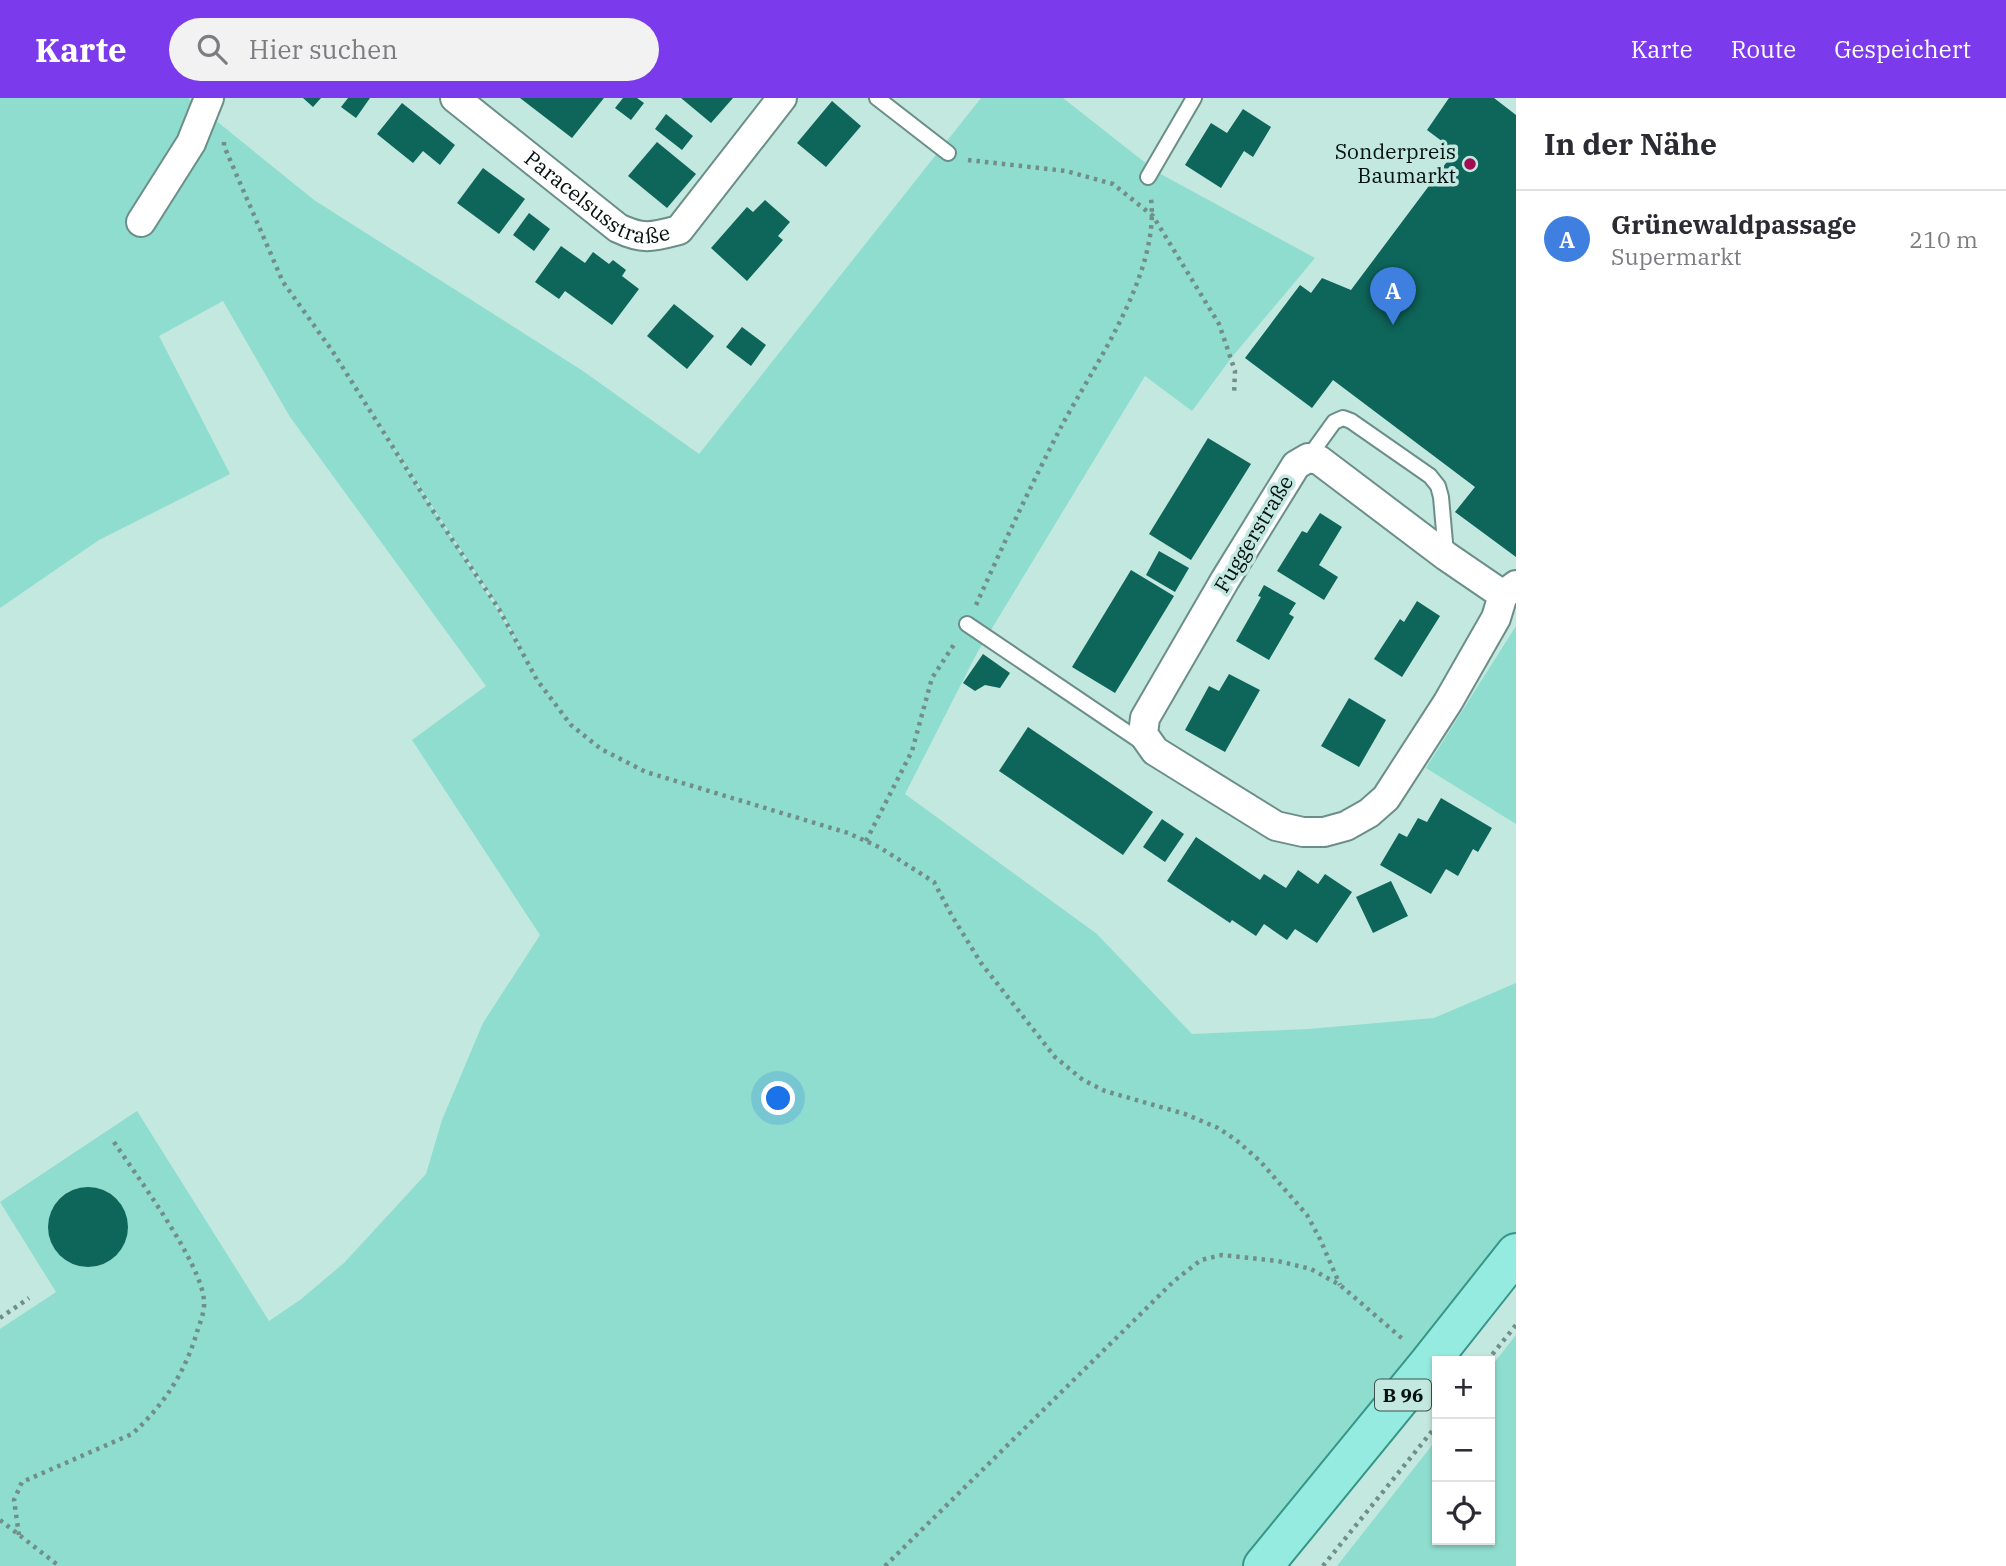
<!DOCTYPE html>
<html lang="de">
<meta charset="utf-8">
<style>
:root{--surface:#fff;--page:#f2f2f3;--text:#2b2b33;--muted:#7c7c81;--line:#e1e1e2;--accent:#7c3aed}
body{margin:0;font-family:"IBM Plex Serif",serif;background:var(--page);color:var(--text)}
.controls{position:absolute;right:21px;bottom:21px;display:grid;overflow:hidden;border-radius:0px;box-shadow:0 2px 5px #0004}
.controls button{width:63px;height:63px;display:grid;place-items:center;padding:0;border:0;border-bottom:2px solid var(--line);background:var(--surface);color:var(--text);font:35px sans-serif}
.you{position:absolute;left:779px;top:1001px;width:24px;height:24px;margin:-18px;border:5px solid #fff;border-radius:50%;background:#1a73e8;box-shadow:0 0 0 10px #1a73e833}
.badge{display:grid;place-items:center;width:46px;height:46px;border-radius:50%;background:var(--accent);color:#fff;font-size:23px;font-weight:700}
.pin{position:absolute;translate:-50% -58px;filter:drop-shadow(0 2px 4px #0008)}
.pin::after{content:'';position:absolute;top:37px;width:24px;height:21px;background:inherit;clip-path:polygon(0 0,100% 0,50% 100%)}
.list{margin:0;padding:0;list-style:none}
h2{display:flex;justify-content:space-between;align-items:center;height:91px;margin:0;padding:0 28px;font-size:30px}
h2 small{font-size:23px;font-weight:400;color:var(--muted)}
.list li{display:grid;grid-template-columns:46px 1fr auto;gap:21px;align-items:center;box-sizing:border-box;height:98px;padding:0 28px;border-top:2px solid var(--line)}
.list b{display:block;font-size:26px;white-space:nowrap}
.list p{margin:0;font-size:23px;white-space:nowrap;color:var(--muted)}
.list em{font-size:23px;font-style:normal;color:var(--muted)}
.icon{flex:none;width:38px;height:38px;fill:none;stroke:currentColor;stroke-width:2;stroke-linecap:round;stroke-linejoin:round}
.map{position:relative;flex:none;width:1516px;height:1468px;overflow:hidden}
header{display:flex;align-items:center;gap:42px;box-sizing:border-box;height:98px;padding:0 35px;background:var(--accent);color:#fff}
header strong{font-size:33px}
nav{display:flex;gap:38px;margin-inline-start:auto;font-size:24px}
.search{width:490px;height:63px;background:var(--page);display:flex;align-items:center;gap:18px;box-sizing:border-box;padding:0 24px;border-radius:38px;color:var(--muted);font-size:26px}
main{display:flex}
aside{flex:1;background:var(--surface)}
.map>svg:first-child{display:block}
.green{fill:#8fddcf;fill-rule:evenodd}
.building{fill:#0e655a}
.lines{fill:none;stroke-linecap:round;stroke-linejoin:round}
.lane-casing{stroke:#6b8f88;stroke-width:18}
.street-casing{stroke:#6b8f88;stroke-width:32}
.primary-casing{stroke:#359688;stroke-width:42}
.path{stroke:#728e88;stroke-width:4.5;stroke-dasharray:3.5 5;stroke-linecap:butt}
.lane{stroke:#fff;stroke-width:14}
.street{stroke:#fff;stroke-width:28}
.primary{stroke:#95ebdf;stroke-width:38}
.poi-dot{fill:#a10d52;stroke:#c2e8e0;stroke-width:2.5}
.labels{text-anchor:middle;stroke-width:7;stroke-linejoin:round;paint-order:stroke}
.shield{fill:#c2e8e0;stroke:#3d524e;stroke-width:2}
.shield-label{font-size:19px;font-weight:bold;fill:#04110f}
.poi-label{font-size:21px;fill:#04110f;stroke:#c2e8e0;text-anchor:end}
.street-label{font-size:21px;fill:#04110f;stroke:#c2e8e0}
</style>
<header>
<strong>Karte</strong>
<div class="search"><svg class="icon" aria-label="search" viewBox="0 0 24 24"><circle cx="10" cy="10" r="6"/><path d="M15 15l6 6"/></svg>Hier suchen</div>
<nav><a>Karte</a><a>Route</a><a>Gespeichert</a></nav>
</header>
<main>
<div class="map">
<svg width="1516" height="1468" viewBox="0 0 1516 1468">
<rect width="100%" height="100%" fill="#c2e8e0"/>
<g class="green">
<path d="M0,0H188L314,102L583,273L699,356L981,0H1063L1157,74L1315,160L1232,259L1192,313L1145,278L977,555L905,696L1097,836L1192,936L1308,931L1434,920L1516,885V1149L1255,1468H0V1231L56,1194L0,1104L137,1013L269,1223L300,1202L344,1165L426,1076L442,1022L483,925L540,837L412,642L486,588L290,319L223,203L159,238L230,376L99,442L0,510ZM357,294L500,511L527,562L498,513Z"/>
<polygon points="1516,528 1516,726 1426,670"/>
<polygon points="1516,1237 1516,1468 1337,1468 1437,1341 1437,1442 1490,1442 1490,1270"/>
</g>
<g class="building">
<polygon points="303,0 321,0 313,9"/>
<polygon points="348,0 370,0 356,20 341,9"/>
<polygon points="520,0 604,0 572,40"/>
<polygon points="623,0 637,0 644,5 631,22 615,10"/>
<polygon points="681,0 733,0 711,25"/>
<polygon points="1449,0 1494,0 1516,17 1516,459 1455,414 1475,389 1333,282 1312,310 1245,260 1300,187 1311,195 1322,180 1351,192 1455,53 1427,32"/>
<polygon points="832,3 861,28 826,69 797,45"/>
<polygon points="402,5 455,47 440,67 423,53 413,65 377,36"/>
<polygon points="1243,11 1271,29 1253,59 1244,53 1221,90 1185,67 1211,25 1227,35"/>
<polygon points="666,16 693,38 682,52 655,31"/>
<polygon points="657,44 696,76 667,110 628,78"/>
<polygon points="483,70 525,101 499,136 457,105"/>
<polygon points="765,102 790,124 778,138 783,142 747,183 711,150 747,109 753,114"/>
<polygon points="529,115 550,131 534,153 513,137"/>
<polygon points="561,148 585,165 593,154 609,166 613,162 626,172 622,178 639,191 612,227 565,193 559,201 535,184"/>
<polygon points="674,206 714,238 687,271 647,238"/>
<polygon points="742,229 766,247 751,268 726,249"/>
<polygon points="1208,340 1251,366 1191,462 1149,436"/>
<polygon points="1320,415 1342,429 1319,467 1338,479 1324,502 1277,473 1302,433 1307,435"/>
<polygon points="1159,453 1189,470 1175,494 1146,477"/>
<polygon points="1131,472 1174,498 1115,595 1072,569"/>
<polygon points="1264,487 1296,505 1289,516 1294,519 1269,562 1236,543 1261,499 1258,498"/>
<polygon points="1417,503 1440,518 1402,579 1374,561 1400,521 1404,524"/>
<polygon points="983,556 1010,575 1000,590 985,587 975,593 963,585"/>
<polygon points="1229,576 1260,592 1225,654 1185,632 1209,588 1219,593"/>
<polygon points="1349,600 1386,622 1359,669 1321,648"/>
<polygon points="1028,629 1153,714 1123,757 999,673"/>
<polygon points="1441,700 1492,730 1478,754 1473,751 1458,778 1446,771 1431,796 1380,767 1399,735 1407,739 1418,720 1427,724"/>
<polygon points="1162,721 1184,736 1165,764 1143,749"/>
<polygon points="1196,739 1260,782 1264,776 1286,790 1298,772 1318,786 1325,776 1352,794 1317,845 1295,831 1287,842 1264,826 1256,838 1232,822 1230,825 1167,783"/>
<polygon points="1391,783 1408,818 1373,835 1356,799"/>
<circle cx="88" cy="1129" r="40"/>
</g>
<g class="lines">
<g class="lane-casing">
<g id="lane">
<polyline points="877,0 948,55"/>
<polyline points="1148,79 1194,0"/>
<polyline points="1308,360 1334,324 1343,320 1351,323 1430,378 1438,388 1441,399 1446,456"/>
<polyline points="967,526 1146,647"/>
</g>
</g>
<g class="street-casing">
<g id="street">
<path id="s1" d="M455,0L618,130C643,142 652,139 679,132L782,0"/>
<polyline points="141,124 191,45 209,0"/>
<polyline points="1503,497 1446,458 1319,362 1308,360 1296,367 1225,482 1145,620 1143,636 1155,653 1276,728 1303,734 1324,734 1346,728 1369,715 1386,700 1448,604 1496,520 1503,497 1516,487"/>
</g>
</g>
<g class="primary-casing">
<polyline id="primary" points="1263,1468 1429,1265 1516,1155"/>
</g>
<g class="path">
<polyline points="224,44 224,48 283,184 333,254 435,416 499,511 537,582 571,627 601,651 646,674 848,735 879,749 934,784 952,818 981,865 1055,959 1083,982 1105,993 1185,1016 1218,1030 1236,1042 1260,1063 1307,1117 1320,1141 1340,1187"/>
<polyline points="968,62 1066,73 1113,86 1153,118 1219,226 1235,273 1234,297"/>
<path d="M976,507C1003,447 1031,387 1061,329C1095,266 1160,175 1151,101"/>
<polyline points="866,743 912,653 932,580 955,545"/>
<polyline points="0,1220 29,1200"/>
<polyline points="1487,1263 1516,1227"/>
<polyline points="0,1422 59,1468"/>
<path d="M19,1437L14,1402L22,1384L132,1336C163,1308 185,1275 197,1234C200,1225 205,1213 204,1203C202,1165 135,1076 112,1041"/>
<polyline points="885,1468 1174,1183 1201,1162 1222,1157 1278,1163 1311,1171 1340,1187 1405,1243"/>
<polyline points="1323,1468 1437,1327"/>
</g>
<use href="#lane" class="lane"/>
<use href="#street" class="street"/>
<use href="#primary" class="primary"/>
</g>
<circle class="poi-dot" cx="1470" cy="66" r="7"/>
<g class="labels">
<rect class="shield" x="1375" y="1281.5" width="56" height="31" rx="5"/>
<g class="shield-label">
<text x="1403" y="1304">B 96</text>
</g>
<g class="poi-label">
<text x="1456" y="61">Sonderpreis<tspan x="1456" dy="24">Baumarkt</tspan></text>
</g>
<g class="street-label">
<text dy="7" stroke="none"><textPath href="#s1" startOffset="177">Paracelsusstraße</textPath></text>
<text transform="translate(1254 436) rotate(-59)" y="7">Fuggerstraße</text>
</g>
</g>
</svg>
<div class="controls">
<button>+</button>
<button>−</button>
<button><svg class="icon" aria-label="locate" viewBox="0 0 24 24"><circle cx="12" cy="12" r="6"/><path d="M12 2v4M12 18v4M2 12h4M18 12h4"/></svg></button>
</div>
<div class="you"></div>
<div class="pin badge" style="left:1393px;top:227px;background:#3f7fe0">A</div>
</div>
<aside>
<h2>In der Nähe<small></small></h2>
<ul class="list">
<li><span class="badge" style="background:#3f7fe0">A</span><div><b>Grünewaldpassage</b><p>Supermarkt</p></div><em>210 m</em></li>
</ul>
</aside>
</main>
